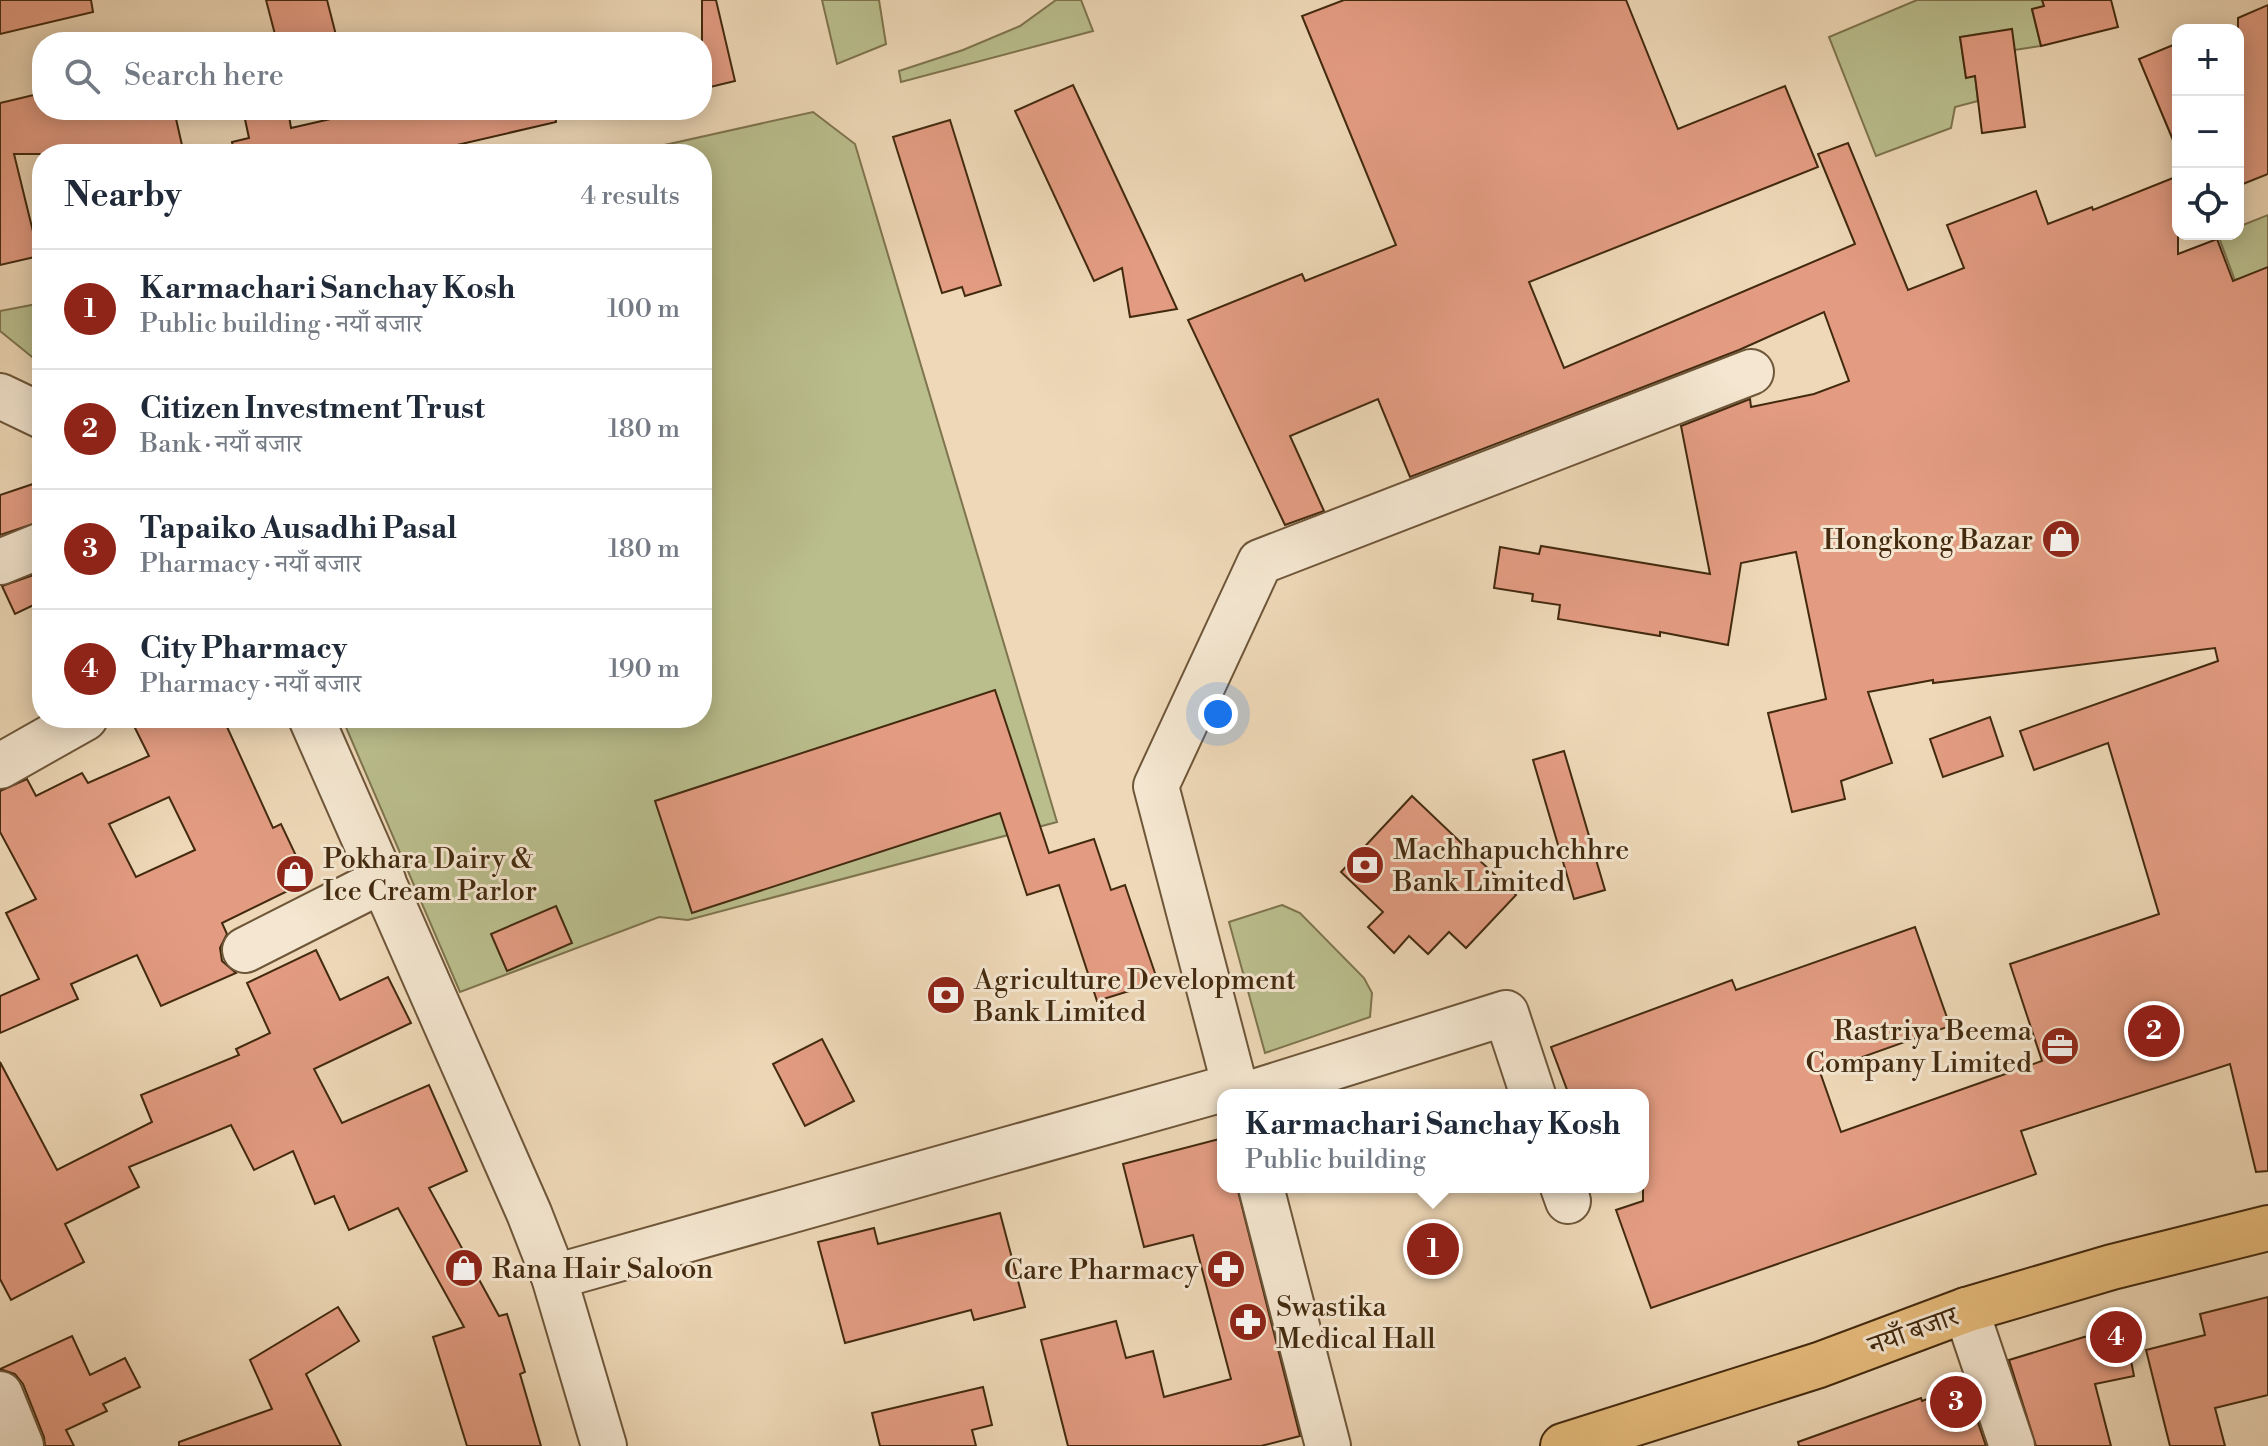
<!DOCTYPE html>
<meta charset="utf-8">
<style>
:root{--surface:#fff;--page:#f6f6f7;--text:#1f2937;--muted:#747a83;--line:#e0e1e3;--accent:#8f2418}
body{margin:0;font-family:"Libre Bodoni","Noto Serif Devanagari",serif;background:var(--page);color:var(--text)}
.controls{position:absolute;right:24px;top:24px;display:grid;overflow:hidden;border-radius:16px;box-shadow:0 4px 20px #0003}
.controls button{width:72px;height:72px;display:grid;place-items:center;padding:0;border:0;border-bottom:2px solid var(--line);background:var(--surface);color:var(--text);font:40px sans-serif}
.you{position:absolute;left:1218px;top:714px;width:28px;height:28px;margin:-20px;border:6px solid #fff;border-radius:50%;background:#1a73e8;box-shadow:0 0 0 12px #1a73e833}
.badge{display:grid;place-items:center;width:52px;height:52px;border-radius:50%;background:var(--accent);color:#fff;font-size:26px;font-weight:700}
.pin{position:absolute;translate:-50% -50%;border:4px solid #fff;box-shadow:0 2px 8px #0006}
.popup{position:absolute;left:1217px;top:1089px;width:432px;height:104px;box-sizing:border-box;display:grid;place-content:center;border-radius:16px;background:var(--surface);filter:drop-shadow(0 2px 6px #0005);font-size:26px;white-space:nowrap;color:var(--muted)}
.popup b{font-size:30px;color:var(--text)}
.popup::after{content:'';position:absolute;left:50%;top:100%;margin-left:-16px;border:16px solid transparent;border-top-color:var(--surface)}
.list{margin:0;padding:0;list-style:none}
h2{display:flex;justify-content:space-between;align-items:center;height:104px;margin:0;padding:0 32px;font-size:34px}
h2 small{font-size:26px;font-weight:400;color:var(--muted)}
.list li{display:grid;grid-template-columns:52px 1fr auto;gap:24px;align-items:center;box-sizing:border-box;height:120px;padding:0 32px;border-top:2px solid var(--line)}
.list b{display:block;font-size:30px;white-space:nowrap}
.list p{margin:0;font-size:26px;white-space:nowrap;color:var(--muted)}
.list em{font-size:26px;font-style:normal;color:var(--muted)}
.icon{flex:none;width:44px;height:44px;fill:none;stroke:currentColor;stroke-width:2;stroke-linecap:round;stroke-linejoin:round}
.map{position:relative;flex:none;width:2268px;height:1446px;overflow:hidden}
.search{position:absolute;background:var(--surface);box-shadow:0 4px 20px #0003;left:32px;top:32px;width:680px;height:88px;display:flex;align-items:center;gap:20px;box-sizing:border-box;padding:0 28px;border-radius:32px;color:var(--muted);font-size:30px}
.panel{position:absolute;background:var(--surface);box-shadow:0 4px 20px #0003;left:32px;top:144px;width:680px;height:584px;border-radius:32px}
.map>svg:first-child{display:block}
.green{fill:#babe8d;stroke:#7e744e;stroke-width:2}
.building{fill:#e39c82;stroke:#432a0f;stroke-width:2;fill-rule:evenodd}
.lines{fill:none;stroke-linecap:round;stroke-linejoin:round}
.minor-casing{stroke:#6e5639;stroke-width:48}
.major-casing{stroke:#432a0f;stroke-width:48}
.minor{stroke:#f4e6d0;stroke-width:44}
.major{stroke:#e7bc7c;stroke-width:44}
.labels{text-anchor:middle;stroke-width:6;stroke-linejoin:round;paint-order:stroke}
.poi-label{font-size:28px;fill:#432a0f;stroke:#f4e6d0;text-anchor:start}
.street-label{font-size:28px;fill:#432a0f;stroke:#f4e6d0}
</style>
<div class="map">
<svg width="2268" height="1446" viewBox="0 0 2268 1446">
<rect width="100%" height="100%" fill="#eed8b7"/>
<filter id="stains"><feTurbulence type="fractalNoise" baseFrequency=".0025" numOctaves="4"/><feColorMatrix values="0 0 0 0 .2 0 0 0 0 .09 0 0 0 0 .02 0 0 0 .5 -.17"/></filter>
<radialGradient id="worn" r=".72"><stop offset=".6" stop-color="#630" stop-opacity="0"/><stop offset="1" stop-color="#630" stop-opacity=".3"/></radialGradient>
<g class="green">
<polygon points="822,0 879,0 886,44 837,64"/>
<polygon points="1056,0 1081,0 1093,31 901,82 899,71 963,50 1020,26"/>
<polygon points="1917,0 2042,0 2044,6 2032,10 2041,46 1988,54 1985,33 1960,37 1966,77 1975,76 1978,101 1955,107 1951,128 1876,156 1829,37"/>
<polygon points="813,112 855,144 1057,822 688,920 659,917 460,992 342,718 702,718 702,154 624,154"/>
<polygon points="2268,215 2268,369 2218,235 2238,234 2238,227"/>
<polygon points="42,303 42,365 0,331 0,311"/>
<polygon points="1282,905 1300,913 1364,978 1372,993 1370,1017 1265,1053 1229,922"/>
</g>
<g class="building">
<polygon points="0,0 91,0 93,12 0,34"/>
<polygon points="266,0 327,0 336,35 309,42 277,42"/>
<polygon points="702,0 716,0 735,81 702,89"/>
<polygon points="1344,0 1626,0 1678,129 1785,86 1818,167 1529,282 1564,368 1855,244 1818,154 1848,143 1908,290 1964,268 1947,225 2036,191 2048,224 2092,207 2093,210 2178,176 2178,254 2217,239 2233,281 2268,267 2268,1171 2256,1172 2230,1064 2021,1131 2036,1174 1651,1308 1616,1210 1643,1201 1643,1095 1569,1095 1551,1047 1732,980 1736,990 1915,927 1950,1026 1820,1072 1841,1132 2042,1061 2010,964 2159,914 2108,743 2034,770 2020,731 2218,661 2215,648 1933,683 1933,680 1868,692 1892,763 1841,781 1845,799 1792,812 1768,713 1826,699 1796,552 1741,563 1728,645 1660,632 1660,636 1558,619 1560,605 1532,601 1533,594 1494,588 1500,547 1539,554 1541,546 1710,574 1681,426 1750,399 1751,407 1814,394 1849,381 1824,312 1739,350 1410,477 1378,399 1290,436 1324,511 1285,525 1188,320 1302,274 1305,281 1396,245 1302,16"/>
<polygon points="2042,0 2111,0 2118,27 2041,46 2032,9 2044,6"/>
<polygon points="2268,5 2268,174 2238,186 2238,18"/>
<polygon points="2012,29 2025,127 1982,133 1975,76 1966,78 1960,37"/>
<polygon points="2178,43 2178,152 2139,59"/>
<polygon points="1073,85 1152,254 1177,309 1130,317 1122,268 1094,281 1015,111"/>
<polygon points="42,93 42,110 174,110 184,154 14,154 39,256 0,265 0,103"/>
<polygon points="243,110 288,110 291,128 370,110 555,110 556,122 418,154 234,154 232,142 249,138"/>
<polygon points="950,120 1001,285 965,296 962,287 942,293 893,137"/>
<polygon points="42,481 42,521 0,535 0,495"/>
<polygon points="42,572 42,601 15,614 2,586"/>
<polygon points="995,690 1049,853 1094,839 1111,890 1125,885 1158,982 1097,1001 1059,885 1027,895 1000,813 692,913 655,801"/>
<polygon points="1990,717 2003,756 1943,777 1930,739"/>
<path d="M130,718H223L273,828L281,824L308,881L222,923L227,934L220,948L222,961L236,973L161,1006L137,955L71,984L78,999L0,1033V996L39,979L6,913L36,899L0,832V791L27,779L36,796L82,773L88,783L149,756ZM169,797L195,850L136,877L109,824Z"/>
<polygon points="1564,751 1605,890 1574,899 1533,760"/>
<polygon points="1412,796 1516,895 1466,948 1449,932 1428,954 1409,936 1394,953 1368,927 1383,912 1341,872"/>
<polygon points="556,906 572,943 507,971 491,934"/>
<polygon points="316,950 340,1000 388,977 411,1023 314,1069 342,1123 429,1085 467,1171 429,1188 499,1316 507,1314 525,1372 520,1374 541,1446 467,1446 433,1337 464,1327 398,1208 349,1230 334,1196 315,1204 293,1151 254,1170 231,1125 129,1167 139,1187 65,1224 84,1262 11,1300 0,1279 0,1062 57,1170 152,1122 141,1095 239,1055 236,1049 270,1033 247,983"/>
<polygon points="822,1039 854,1101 805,1126 773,1064"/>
<polygon points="1223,1138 1223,1187 1237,1187 1300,1436 1261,1446 1068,1446 1041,1340 1116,1321 1126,1358 1153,1351 1164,1397 1231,1379 1193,1235 1144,1247 1123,1164"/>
<polygon points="1000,1213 1025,1307 974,1320 971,1310 845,1343 818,1242 874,1228 878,1244"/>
<polygon points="2268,1297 2268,1395 2215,1408 2225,1446 2170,1446 2146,1350 2205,1335 2200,1314"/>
<polygon points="338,1307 359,1341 306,1374 341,1446 179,1446 179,1442 272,1409 250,1360"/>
<polygon points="2125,1329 2134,1376 2095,1384 2111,1446 2036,1446 2009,1360 2084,1337"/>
<polygon points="72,1336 90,1375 125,1358 140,1387 103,1404 107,1411 66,1430 74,1446 45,1446 44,1437 23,1384 15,1374 0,1369"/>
<polygon points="1965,1385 1986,1446 1799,1446 1798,1442 1921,1398 1922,1401"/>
<polygon points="983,1387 992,1425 972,1430 976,1446 880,1446 872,1413"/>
</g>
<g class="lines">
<g class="minor-casing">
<g id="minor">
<polyline points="0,396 42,416"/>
<polyline points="0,562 42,545"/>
<polyline points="311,718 529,1213 554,1277 604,1446"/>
<polyline points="0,766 85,718"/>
<polyline points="245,950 383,880"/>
<polyline points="1237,1095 1156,786 1260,562 1751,372"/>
<polyline points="1245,1095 1506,1013 1533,1095"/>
<polyline points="1261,1187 1328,1446"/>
<polyline points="1563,1187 1568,1201"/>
<polyline points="554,1277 1234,1086"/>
<polyline points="1966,1310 2012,1446"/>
<polyline points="0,1394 21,1446"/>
</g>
</g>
<g class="major-casing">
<polyline id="major" points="1563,1446 1819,1365 1966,1310 2112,1267 2268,1228"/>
</g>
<use href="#minor" class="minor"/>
<use href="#major" class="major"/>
</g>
<defs>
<g id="shop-disc" transform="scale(2)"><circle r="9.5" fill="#8f2418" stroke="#f4e6d0"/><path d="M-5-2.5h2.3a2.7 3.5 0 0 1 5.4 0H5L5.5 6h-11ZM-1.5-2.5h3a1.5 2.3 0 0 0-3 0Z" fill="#fff"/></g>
<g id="bank-disc" transform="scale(2)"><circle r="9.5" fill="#8f2418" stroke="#f4e6d0"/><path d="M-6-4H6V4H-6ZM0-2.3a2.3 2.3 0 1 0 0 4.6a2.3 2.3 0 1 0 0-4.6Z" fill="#fff"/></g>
<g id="office-disc" transform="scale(2)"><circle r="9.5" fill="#8f2418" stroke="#f4e6d0"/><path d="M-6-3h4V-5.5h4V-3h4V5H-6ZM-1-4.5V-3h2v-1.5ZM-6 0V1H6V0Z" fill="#fff"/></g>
<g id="pharmacy-disc" transform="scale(2)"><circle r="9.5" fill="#8f2418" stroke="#f4e6d0"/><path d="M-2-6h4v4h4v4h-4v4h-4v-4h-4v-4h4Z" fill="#fff"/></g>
</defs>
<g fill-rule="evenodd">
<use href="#shop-disc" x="2061" y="539"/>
<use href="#bank-disc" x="1365" y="865"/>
<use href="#shop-disc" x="295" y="874"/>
<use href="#bank-disc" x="946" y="995"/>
<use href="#office-disc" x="2060" y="1046"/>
<use href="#shop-disc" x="464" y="1268"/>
<use href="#pharmacy-disc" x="1226" y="1269"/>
<use href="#pharmacy-disc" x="1248" y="1322"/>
</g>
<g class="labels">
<g class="poi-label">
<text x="2033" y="549" text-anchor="end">Hongkong Bazar</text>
<text x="1393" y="859">Machhapuchchhre<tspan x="1393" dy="32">Bank Limited</tspan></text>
<text x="323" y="868">Pokhara Dairy &amp;<tspan x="323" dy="32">Ice Cream Parlor</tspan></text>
<text x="974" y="989">Agriculture Development<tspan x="974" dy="32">Bank Limited</tspan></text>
<text x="2032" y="1040" text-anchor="end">Rastriya Beema<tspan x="2032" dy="32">Company Limited</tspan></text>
<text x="492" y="1278">Rana Hair Saloon</text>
<text x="1198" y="1279" text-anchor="end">Care Pharmacy</text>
<text x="1276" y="1316">Swastika<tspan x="1276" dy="32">Medical Hall</tspan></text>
</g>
<g class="street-label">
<text transform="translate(1913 1330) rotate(-20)" y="10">नयाँ बजार</text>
</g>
</g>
<rect width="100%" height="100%" filter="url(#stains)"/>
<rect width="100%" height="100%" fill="url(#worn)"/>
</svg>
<div class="controls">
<button>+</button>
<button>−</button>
<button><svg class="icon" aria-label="locate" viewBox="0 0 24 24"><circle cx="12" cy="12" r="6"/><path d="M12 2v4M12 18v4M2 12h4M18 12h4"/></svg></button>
</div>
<div class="you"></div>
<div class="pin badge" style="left:1433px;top:1249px">1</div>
<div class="popup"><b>Karmachari Sanchay Kosh</b>Public building</div>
<div class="pin badge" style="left:2154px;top:1031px">2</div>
<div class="pin badge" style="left:1956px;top:1402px">3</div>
<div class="pin badge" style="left:2116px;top:1337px">4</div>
<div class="search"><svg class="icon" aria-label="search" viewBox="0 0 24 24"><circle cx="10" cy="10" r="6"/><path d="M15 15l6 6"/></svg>Search here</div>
<section class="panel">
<h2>Nearby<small>4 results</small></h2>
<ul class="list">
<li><span class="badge">1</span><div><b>Karmachari Sanchay Kosh</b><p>Public building · नयाँ बजार</p></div><em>100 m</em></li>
<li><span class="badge">2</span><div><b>Citizen Investment Trust</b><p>Bank · नयाँ बजार</p></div><em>180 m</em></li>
<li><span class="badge">3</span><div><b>Tapaiko Ausadhi Pasal</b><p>Pharmacy · नयाँ बजार</p></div><em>180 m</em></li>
<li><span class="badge">4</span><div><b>City Pharmacy</b><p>Pharmacy · नयाँ बजार</p></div><em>190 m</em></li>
</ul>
</section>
</div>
